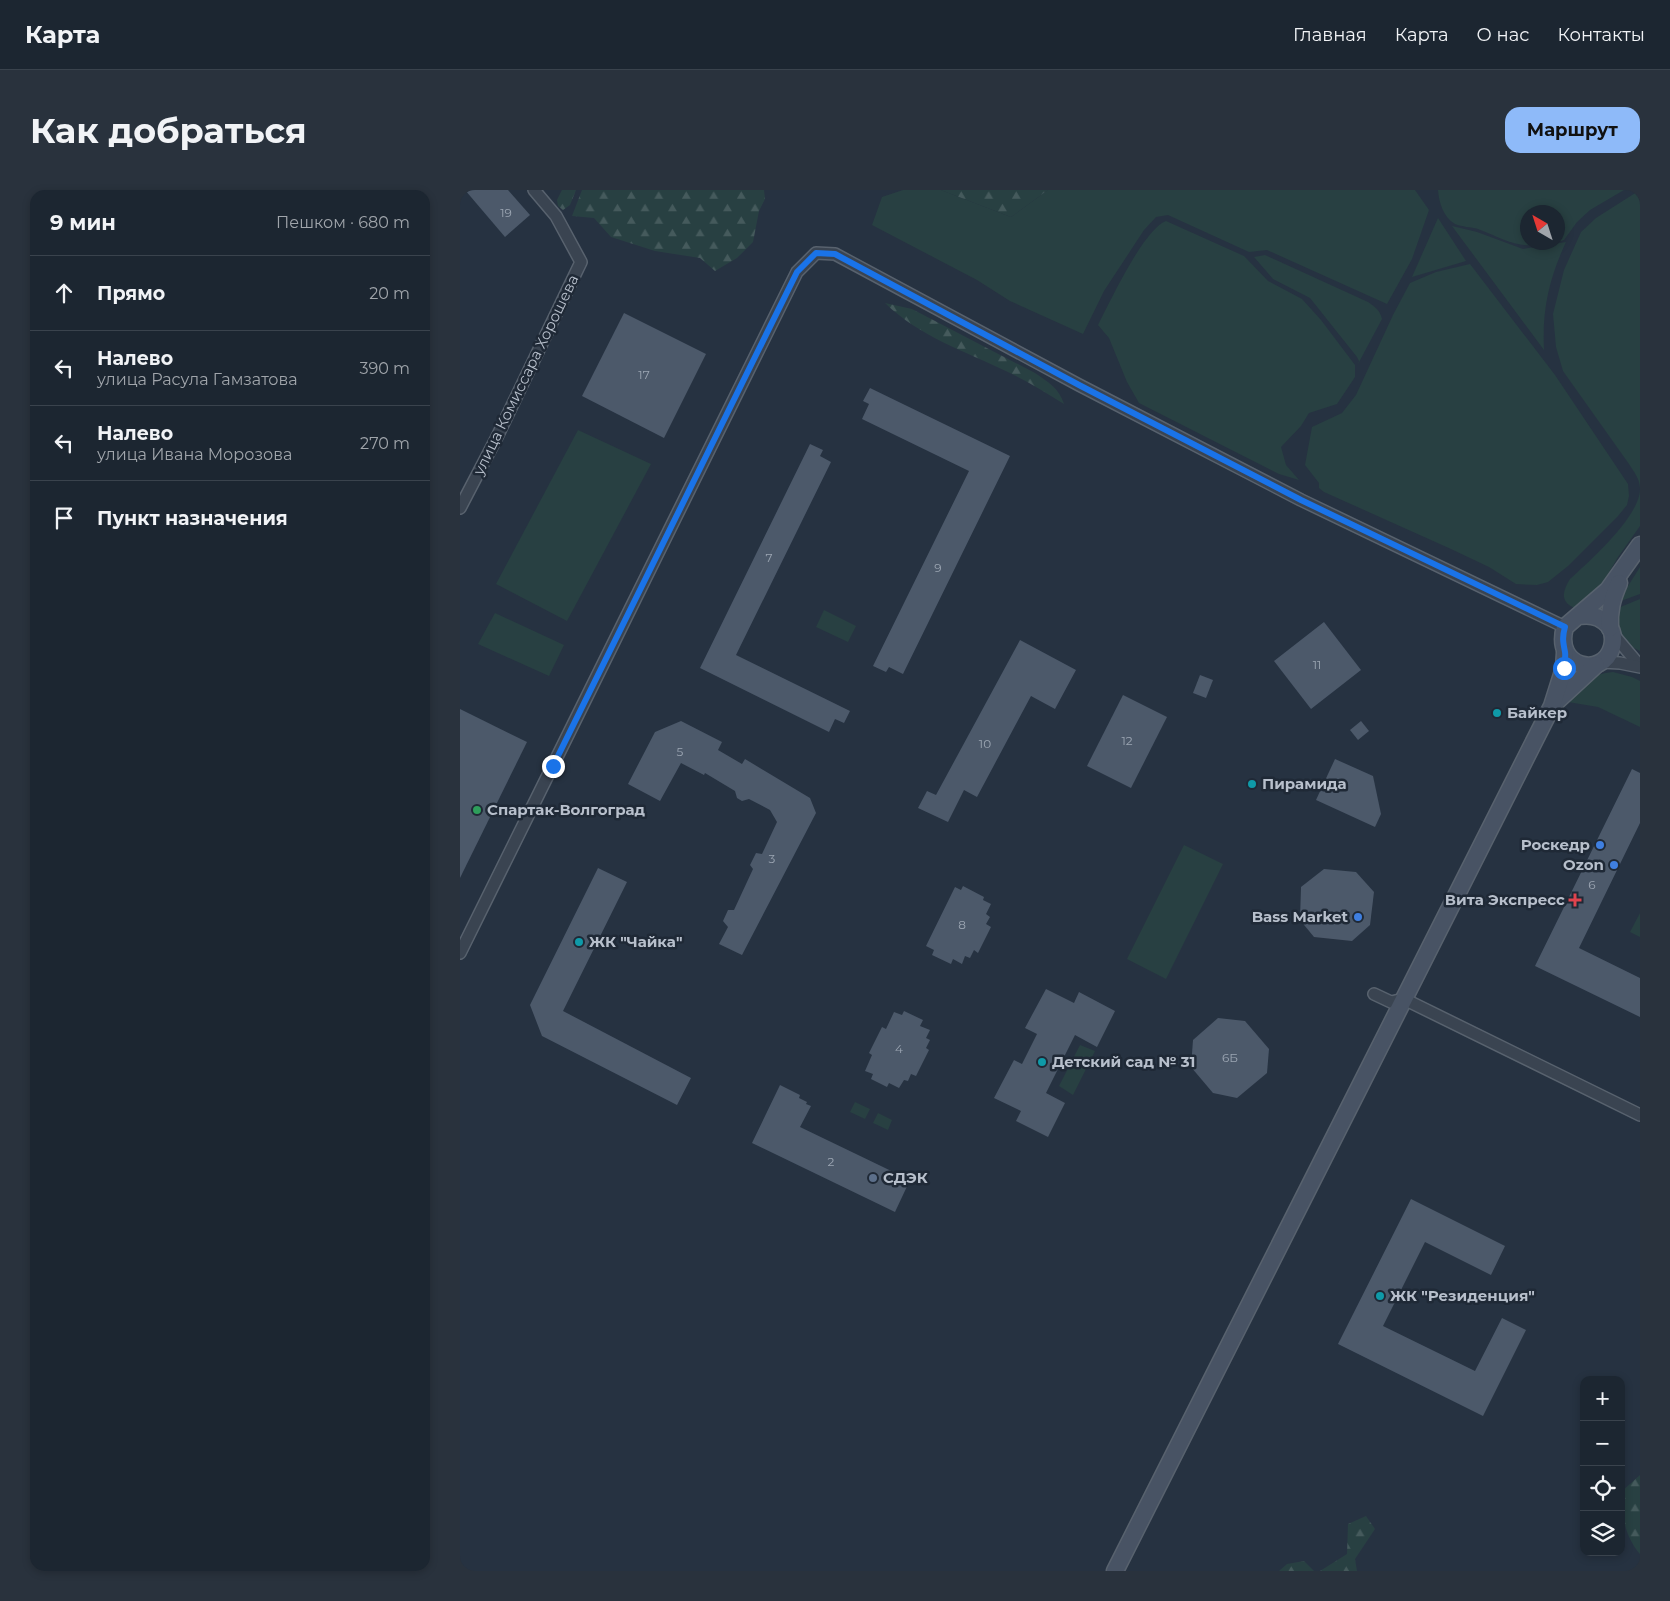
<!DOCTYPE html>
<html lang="ru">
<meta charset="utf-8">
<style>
:root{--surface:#1c2631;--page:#29323d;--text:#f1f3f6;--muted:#a0a5ab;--line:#3a434d;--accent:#8ebaf9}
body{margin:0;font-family:Montserrat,sans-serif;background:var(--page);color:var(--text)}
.controls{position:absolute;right:15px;bottom:15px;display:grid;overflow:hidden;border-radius:10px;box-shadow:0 2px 8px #0003}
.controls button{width:45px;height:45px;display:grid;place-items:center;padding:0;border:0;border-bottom:1px solid var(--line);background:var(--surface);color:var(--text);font:25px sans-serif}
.compass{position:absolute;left:1060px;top:15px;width:45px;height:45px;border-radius:50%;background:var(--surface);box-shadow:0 2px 8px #0003;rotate:321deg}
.stop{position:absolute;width:15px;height:15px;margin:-11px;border:4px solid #1a73e8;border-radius:50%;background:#fff}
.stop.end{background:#1a73e8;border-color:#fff;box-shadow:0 1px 5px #0008}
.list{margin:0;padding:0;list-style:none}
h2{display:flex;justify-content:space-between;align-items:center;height:65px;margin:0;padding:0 20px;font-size:21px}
h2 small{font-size:16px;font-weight:400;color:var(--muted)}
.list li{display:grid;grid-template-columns:32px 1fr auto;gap:15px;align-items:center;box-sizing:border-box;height:75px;padding:0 20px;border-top:1px solid var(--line)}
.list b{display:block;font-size:19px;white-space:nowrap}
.list p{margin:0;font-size:16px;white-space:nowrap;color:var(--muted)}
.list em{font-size:16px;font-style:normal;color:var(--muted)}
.icon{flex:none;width:28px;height:28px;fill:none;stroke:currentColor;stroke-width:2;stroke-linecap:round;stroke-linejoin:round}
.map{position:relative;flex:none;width:1180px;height:1381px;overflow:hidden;border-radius:15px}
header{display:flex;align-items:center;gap:30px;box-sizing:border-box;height:70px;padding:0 25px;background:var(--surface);border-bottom:1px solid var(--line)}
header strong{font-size:24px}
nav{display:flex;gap:28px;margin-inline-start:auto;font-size:18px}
.intro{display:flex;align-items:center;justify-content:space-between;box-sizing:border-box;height:120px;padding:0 30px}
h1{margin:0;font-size:35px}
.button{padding:12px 22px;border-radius:15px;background:var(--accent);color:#111;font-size:18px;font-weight:700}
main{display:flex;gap:30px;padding:0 30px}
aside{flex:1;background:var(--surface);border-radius:15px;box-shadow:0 2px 8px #0003}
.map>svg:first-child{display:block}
.green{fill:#284042}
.forest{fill:url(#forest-firs)}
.building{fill:#4c596a}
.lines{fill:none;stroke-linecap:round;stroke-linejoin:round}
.street-casing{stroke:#58626e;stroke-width:14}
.secondary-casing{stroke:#58626e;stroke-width:19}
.street{stroke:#3a4451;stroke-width:11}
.secondary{stroke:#485364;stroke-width:16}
.route{stroke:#1a73e8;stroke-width:6}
.culture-dot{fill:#0f9aa8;stroke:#1f2936;stroke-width:2}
.leisure-dot{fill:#2e9e5b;stroke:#1f2936;stroke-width:2}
.shop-dot{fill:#3f7fe0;stroke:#1f2936;stroke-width:2}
.health-dot{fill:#e0444e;stroke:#1f2936;stroke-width:2}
.service-dot{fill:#5c6f8a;stroke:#1f2936;stroke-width:2}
.labels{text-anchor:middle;stroke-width:5;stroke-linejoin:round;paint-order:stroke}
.number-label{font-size:12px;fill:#9ca6b3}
.street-label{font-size:15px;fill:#b7bfcb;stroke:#1f2936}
.poi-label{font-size:15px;font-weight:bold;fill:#b7bfcb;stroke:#1f2936;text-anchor:start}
</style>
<header>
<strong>Карта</strong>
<nav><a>Главная</a><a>Карта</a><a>О нас</a><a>Контакты</a></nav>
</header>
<div class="intro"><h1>Как добраться</h1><a class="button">Маршрут</a></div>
<main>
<aside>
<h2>9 мин<small>Пешком · 680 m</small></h2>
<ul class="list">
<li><svg class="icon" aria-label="ahead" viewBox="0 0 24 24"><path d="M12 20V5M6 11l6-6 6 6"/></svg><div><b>Прямо</b></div><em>20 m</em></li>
<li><svg class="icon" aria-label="left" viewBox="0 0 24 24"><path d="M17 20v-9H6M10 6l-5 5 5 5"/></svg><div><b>Налево</b><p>улица Расула Гамзатова</p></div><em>390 m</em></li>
<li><svg class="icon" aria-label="left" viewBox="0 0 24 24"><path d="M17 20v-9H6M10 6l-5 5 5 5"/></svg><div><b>Налево</b><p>улица Ивана Морозова</p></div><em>270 m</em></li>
<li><svg class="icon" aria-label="arrive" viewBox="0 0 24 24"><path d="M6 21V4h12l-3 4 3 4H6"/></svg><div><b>Пункт назначения</b></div></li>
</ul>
</aside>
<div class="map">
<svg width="1180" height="1381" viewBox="0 0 1180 1381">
<defs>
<pattern id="forest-firs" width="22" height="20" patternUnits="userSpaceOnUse" patternTransform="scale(1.25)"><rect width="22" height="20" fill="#284042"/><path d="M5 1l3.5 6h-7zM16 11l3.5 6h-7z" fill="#455a5c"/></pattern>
</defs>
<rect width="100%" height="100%" fill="#263241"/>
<g class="green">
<polygon points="443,0 481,0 551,27 588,0 955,0 969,20 952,69 927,114 807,60 789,62 708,25 696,27 684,40 644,101 623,144 550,111 517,90 412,35 422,7"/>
<path d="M978,0H1164L1130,20L1117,32L1104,50L1098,52V22H1068V52L1093,53C1058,60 1049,51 1018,39C1011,37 1002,37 995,34C983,27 979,12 978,0Z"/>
<path d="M1180,0V336L1158,367L1137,403L1115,418C1099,412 1103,400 1110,389C1130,371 1180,326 1180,299C1180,289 1174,282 1169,274L1103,181L1096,157L1093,124L1104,80L1121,42L1136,28Z"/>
<polygon points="978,28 1006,71 952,87"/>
<path d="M706,31L784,66L808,91L842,109L861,130L895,175V187L877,214L849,223L841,236L821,257L826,275L839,290L819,284L679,213L667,192L649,148L638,135C650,112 683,40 706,31Z"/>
<path d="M992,36L1017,42L1063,59L1106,52C1089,89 1082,119 1084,160Z"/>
<path d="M805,65L908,112C915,117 920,120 922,129L898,174L899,171L897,167L850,108L813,89L794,67Z"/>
<polygon points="1010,74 1095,185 1168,294 1169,306 1167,315 1158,326 1108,376 1088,392 1077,395 1056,394 1029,377 991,359 864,302 859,298 859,293 845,275 852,237 882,223 896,205 933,125 950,93 976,82"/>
<polygon points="118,240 191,274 107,431 36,394"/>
<polygon points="1180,377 1180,404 1158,412"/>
<path d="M1180,409V461C1170,456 1155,448 1154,434C1154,430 1157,422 1158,418Z"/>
<polygon points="364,420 396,436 388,452 356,437"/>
<polygon points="35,423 104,455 89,486 18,454"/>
<path d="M1153,482L1172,487L1180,491V537L1138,517L1108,512C1118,493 1132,484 1153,482Z"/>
<polygon points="724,655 763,674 706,789 667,769"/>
<polygon points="1180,723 1180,747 1170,742"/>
<polygon points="620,855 635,861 613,905 599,896"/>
<polygon points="395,912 410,919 405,929 390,922"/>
<polygon points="418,923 432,930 428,940 413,933"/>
</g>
<g class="forest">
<polygon points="102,0 116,0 110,15 103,20 98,16 97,10"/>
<polygon points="122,0 304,0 305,9 299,21 293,52 277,68 255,81 240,68 195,61 151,47 134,28 112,26"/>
<polygon points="481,0 588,0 551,27"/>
<path d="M425,113L452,119L575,183C588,192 599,198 604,214C586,203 567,191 548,182C505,161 460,147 425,113Z"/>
<path d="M1180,1285V1364C1165,1347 1161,1324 1161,1302Z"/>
<polygon points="906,1326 915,1339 895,1369 897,1381 860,1381 887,1364 888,1334"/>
<polygon points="844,1371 854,1381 819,1381 827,1374"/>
</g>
<g class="building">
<polygon points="5,0 48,0 70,25 45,47"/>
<polygon points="164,123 246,164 204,248 122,206"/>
<polygon points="410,198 550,266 443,484 429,477 426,482 413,476 509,281 402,229 409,214 403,211"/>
<polygon points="350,254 363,260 360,266 371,272 276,465 390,521 384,533 375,529 369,542 240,478"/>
<polygon points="864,432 901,480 851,519 814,471"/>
<polygon points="560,450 616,480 595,519 571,506 517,607 504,600 488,632 458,618 467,601 476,605"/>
<polygon points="740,485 753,490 746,508 733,503"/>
<polygon points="663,505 707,527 671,598 627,576"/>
<polygon points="0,519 67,552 0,688"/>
<polygon points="221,531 262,552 258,560 282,574 285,569 350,608 356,623 282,765 259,754 268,737 263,731 268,720 274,720 293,679 290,675 296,663 302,664 317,632 310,620 289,609 282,611 277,608 275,601 245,583 244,585 221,573 200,611 168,594 195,542"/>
<polygon points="901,531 909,541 898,550 890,540"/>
<polygon points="875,569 913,586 921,624 915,637 856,610"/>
<polygon points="1172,579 1180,583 1180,633 1119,758 1180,788 1180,827 1075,776"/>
<polygon points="138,678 167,692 103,821 231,888 217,915 82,846 70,815"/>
<polygon points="864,679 896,682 914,702 910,735 892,751 854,747 840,730 841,697"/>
<polygon points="503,696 524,707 523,710 531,714 526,724 530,727 526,734 531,737 518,763 514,760 510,768 505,766 502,774 493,769 491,774 472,765 474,760 466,756 495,697 501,700"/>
<polygon points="586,799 614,813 619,802 655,821 637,857 615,845 586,903 605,913 588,947 556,931 561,921 534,908 554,870 562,874 577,844 565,838"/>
<polygon points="444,821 463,830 460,836 470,840 466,848 470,850 466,858 469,860 456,886 451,884 448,891 444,890 439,898 429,893 427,897 411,889 413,884 405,881 412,865 409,863 422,837 426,839 434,822 442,825"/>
<polygon points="758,828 785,831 809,859 807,883 777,908 753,903 731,877 733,850"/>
<polygon points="320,895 340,905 339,908 347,912 346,914 351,916 340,937 450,990 435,1022 292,953"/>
<polygon points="951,1009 1045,1056 1031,1085 965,1052 923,1136 1015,1181 1042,1128 1066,1140 1023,1226 878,1154"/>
</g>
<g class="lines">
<g class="street-casing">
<g id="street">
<polyline points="0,318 37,247 121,72 96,26 74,0"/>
<polyline points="1153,444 1180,476"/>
<polyline points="1141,472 1160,473 1180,477"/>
<polyline points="0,763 337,82 356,63 375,64 619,195 841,310 1105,437"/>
<polyline points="914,804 931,812 944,809 1180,925"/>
</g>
</g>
<g class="secondary-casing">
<g id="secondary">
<path d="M1120,426C1131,424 1140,426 1148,435C1153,441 1154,449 1152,457C1143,489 1093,478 1105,437L1148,400L1180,355"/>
<path d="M1150,438C1149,421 1152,409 1159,393"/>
<polyline points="1097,511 1136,475"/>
<polyline points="655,1381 1092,516 1104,478 1105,463"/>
</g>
</g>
<use href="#street" class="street"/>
<use href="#secondary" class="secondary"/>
</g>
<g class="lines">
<path class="route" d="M93,576L337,82L356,63L375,64L619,195L841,310L1105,437C1102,447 1103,452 1105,462C1106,467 1104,473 1104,478"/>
</g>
<g class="culture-dot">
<circle cx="1037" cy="523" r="5"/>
<circle cx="792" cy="594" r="5"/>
<circle cx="119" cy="752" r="5"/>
<circle cx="582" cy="872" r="5"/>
<circle cx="920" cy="1106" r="5"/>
</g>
<circle class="leisure-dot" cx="17" cy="620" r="5"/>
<g class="shop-dot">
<circle cx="1140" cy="655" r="5"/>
<circle cx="1154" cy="675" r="5"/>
<circle cx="898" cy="727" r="5"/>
</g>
<path class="health-dot" d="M1112.5 702.5h5v5h5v5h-5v5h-5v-5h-5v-5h5z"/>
<circle class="service-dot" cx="413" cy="988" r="5"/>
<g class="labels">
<g class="number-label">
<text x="46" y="27">19</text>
<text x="184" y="189">17</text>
<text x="309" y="372">7</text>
<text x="478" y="382">9</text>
<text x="857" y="479">11</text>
<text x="667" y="555">12</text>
<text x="525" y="558">10</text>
<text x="220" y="566">5</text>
<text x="312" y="673">3</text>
<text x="1132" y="699">6</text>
<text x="502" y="739">8</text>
<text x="439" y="863">4</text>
<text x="770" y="872">6Б</text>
<text x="371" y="976">2</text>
</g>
<g class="street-label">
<text transform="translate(66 185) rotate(-64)" y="5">улица Комиссара Хорошева</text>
</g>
<g class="poi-label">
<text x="1047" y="528">Байкер</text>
<text x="802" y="599">Пирамида</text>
<text x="27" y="625">Спартак-Волгоград</text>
<text x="1130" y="660" text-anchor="end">Роскедр</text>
<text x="1144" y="680" text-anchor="end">Ozon</text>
<text x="1105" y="715" text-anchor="end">Вита Экспресс</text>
<text x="888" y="732" text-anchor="end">Bass Market</text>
<text x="129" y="757">ЖК "Чайка"</text>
<text x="592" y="877">Детский сад № 31</text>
<text x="423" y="993">СДЭК</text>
<text x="930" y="1111">ЖК "Резиденция"</text>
</g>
</g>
</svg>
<div class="controls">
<button>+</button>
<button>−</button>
<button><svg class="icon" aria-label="locate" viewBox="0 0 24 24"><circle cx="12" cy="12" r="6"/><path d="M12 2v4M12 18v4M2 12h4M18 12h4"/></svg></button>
<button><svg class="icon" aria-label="layers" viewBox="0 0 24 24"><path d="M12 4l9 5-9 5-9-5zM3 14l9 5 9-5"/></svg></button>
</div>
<svg class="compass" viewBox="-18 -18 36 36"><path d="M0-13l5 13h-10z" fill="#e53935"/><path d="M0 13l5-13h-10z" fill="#a0a5ab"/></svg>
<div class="stop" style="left:1104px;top:478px"></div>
<div class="stop end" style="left:93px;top:576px"></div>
</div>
</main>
